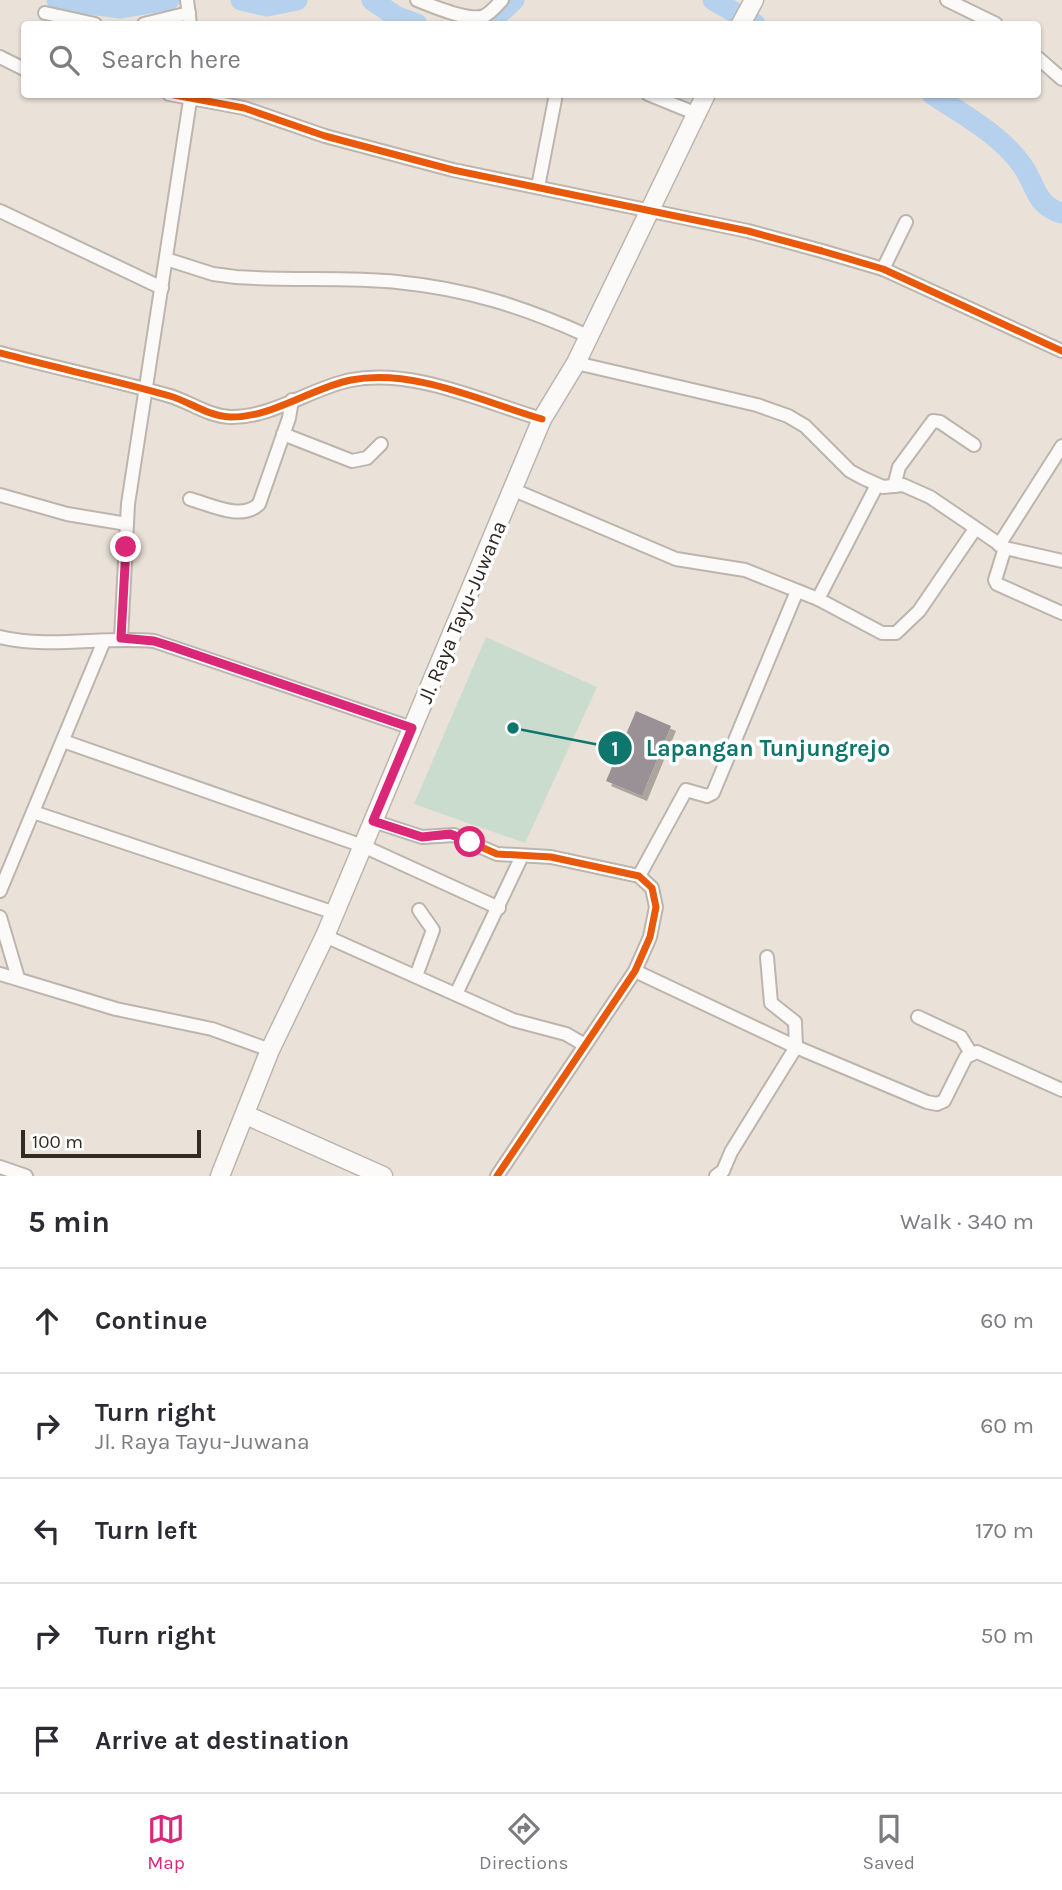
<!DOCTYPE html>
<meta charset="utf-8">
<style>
:root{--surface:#fff;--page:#f2f2f3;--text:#2b2b33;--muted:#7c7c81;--line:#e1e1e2;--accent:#db2777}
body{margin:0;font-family:Karla,sans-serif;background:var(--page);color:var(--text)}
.scale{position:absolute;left:21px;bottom:18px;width:180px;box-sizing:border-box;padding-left:7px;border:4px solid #312a25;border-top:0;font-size:19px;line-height:24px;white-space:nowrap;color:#312a25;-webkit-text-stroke:5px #fff;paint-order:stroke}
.stop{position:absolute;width:21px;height:21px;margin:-16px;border:5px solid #db2777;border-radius:50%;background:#fff}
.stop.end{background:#db2777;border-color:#fff;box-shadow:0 2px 7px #0008}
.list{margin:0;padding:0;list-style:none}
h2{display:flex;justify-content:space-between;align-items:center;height:91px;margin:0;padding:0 28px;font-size:30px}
h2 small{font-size:23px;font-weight:400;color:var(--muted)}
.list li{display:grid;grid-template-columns:46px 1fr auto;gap:21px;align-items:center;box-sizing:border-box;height:105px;padding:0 28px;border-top:2px solid var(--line)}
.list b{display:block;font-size:26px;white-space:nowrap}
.list p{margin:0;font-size:23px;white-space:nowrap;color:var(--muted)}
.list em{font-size:23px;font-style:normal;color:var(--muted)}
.icon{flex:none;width:38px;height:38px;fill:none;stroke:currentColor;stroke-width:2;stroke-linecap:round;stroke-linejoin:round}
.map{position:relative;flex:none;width:1062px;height:1176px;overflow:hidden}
.search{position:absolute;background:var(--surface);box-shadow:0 2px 5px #0004;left:21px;right:21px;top:21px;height:77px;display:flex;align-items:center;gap:18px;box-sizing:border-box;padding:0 24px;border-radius:7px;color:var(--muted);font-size:26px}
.sheet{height:616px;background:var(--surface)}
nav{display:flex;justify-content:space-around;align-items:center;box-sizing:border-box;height:98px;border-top:2px solid var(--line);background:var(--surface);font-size:19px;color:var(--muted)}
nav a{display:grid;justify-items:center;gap:4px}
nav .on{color:var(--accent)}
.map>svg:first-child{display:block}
.green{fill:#cadccd}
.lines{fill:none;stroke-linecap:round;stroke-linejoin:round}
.river{stroke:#b5d1ee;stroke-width:21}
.building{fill:#999196;filter:url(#shadow)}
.street-casing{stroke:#bcb5ae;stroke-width:16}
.secondary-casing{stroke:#bcb5ae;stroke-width:21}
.street{stroke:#fcfaf9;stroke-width:12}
.secondary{stroke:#fcfaf9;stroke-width:18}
.cycleway-casing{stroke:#fff;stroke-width:11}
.cycleway{stroke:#e8590c;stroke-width:7}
.route{stroke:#db2777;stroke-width:9}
.labels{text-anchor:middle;stroke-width:7;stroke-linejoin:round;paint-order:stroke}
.street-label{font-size:21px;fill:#312a25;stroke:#fff}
.leader{fill:none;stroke:#0f766e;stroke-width:2.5}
.callout-dot{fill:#0f766e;stroke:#fff;stroke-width:2.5}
.mark-label{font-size:21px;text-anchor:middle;font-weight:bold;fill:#fff}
.callout-label{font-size:23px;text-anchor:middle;font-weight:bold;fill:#0f766e;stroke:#fff;stroke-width:7;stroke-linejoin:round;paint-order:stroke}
</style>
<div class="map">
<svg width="1062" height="1176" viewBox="0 0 1062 1176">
<defs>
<filter id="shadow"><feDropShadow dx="5" dy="5" stdDeviation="0" flood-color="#0004"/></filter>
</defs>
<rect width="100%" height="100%" fill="#eae1d8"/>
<polygon class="green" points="486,637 597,687 525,843 414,804"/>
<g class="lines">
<g class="river">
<polyline points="57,0 121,8 169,0"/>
<polyline points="241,0 267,6 297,0"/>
<polyline points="372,0 397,17 417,24"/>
<polyline points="713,0 755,24"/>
<polyline points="488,24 514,0"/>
<path d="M932,94C962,114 1001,135 1022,165C1036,184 1035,206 1062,213"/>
</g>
</g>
<polygon class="building" points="636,711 671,726 642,796 606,781"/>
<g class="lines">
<g class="street-casing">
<g id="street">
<polyline points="187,0 190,24"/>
<path d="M417,0C432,6 469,22 484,16C491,13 497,5 502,0"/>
<polyline points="947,0 996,24"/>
<polyline points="45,13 95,24"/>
<polyline points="144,24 189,13"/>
<polyline points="0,57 24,69"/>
<polyline points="1038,58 1062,79"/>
<polyline points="169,94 244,108 325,136 453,170 748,231 822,251 883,269 1062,351"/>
<polyline points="648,94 697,114"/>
<polyline points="538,187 556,94"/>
<polyline points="0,211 162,288"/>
<path d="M166,259L213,274L236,277C289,281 344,277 397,282C468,289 524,307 588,336"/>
<polyline points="883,269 906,222"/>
<path d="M0,353C56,368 114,380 170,396C190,402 208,416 230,417C272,418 311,388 351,380C414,368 483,402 542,419"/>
<polyline points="576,363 757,405 788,416 805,426 850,471 863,478 883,487 903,485 930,497 1005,548 1062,561"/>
<polyline points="283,434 352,461 367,458 381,444"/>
<polyline points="894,486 899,467 933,421 940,422 974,445"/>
<polyline points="514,490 676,559 745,570 818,599 877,485"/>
<polyline points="0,495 67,514 127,524"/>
<path d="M190,499C211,505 242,521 259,504L289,418L292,400"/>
<polyline points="999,545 1062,446"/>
<polyline points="1005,548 995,580 997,584 1062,613"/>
<polyline points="818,599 882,633 896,633 919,611 975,529"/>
<path d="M0,637C50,649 104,636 154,641L412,728"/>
<polyline points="121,638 128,504 191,94"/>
<polyline points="63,741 363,846 499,908"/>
<polyline points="33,812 335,913"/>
<polyline points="373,821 422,837 454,835 497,854 551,857 639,876 652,888 656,907 650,937 635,971 497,1176"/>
<polyline points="639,876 686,790 707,796 713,793 797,591"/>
<polyline points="0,891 104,641"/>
<polyline points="0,917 18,978"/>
<polyline points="325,936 513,1020 566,1034 585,1045"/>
<polyline points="635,971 796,1047 927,1102 937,1104 944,1101 966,1057 977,1052 1062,1090"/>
<polyline points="0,974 116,1009 212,1029 270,1050"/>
<polyline points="416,976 433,930 419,910"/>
<polyline points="456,994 522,856"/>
<polyline points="918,1017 961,1037 970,1052"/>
<polyline points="0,1167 26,1176"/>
<polyline points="716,1176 723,1171 731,1152 796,1047 795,1022 771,1003 767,957"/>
</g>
</g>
<g class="secondary-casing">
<g id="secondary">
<polyline points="741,24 754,0"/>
<polyline points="246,1115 383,1176"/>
<polyline points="220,1176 270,1050 325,936 542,419 576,363 706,94"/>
</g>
</g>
<use href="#street" class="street"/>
<use href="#secondary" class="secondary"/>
<g class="cycleway-casing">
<g id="cycleway">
<polyline points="169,94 244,108 325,136 453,170 748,231 822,251 883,269 1062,351"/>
<path d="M0,353C56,368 114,380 170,396C190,402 208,416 230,417C272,418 311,388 351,380C414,368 483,402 542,419"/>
<polyline points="373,821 422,837 454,835 497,854 551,857 639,876 652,888 656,907 650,937 635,971 497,1176"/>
</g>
</g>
<use href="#cycleway" class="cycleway"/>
</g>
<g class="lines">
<polyline class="route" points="126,547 121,638 154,641 173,647 412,728 373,821 422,837 450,834 470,842"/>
</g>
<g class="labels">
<g class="street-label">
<text transform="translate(462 612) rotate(-67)" y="7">Jl. Raya Tayu-Juwana</text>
</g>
</g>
<path class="leader" d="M513 728L615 748"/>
<g class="callout-dot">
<circle cx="513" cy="728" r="7"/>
<circle cx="615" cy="748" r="18"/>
</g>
<g class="mark-label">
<text x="615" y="756">1</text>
</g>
<g class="callout-label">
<text x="768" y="756">Lapangan Tunjungrejo</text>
</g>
</svg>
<div class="scale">100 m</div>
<div class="stop" style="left:470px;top:842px"></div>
<div class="stop end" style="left:126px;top:547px"></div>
<div class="search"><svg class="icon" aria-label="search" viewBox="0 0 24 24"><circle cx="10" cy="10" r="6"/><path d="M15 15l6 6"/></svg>Search here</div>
</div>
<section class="sheet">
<h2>5 min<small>Walk · 340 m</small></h2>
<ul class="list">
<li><svg class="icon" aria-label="ahead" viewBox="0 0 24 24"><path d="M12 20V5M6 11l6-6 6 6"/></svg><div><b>Continue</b></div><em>60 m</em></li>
<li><svg class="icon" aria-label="right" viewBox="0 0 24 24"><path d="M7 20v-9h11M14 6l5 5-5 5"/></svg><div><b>Turn right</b><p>Jl. Raya Tayu-Juwana</p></div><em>60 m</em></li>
<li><svg class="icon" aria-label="left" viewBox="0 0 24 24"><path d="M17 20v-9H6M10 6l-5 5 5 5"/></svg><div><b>Turn left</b></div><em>170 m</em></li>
<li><svg class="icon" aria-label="right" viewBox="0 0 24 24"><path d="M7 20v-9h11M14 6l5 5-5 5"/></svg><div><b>Turn right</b></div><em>50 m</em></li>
<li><svg class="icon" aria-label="arrive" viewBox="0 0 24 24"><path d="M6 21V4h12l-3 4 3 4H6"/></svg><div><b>Arrive at destination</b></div></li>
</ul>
</section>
<nav>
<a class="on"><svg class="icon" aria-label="map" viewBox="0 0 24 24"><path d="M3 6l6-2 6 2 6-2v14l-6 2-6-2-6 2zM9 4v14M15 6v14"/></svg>Map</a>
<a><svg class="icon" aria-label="directions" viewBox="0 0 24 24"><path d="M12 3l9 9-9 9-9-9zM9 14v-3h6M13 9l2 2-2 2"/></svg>Directions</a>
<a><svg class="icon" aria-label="saved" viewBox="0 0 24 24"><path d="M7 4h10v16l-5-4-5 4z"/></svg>Saved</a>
</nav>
